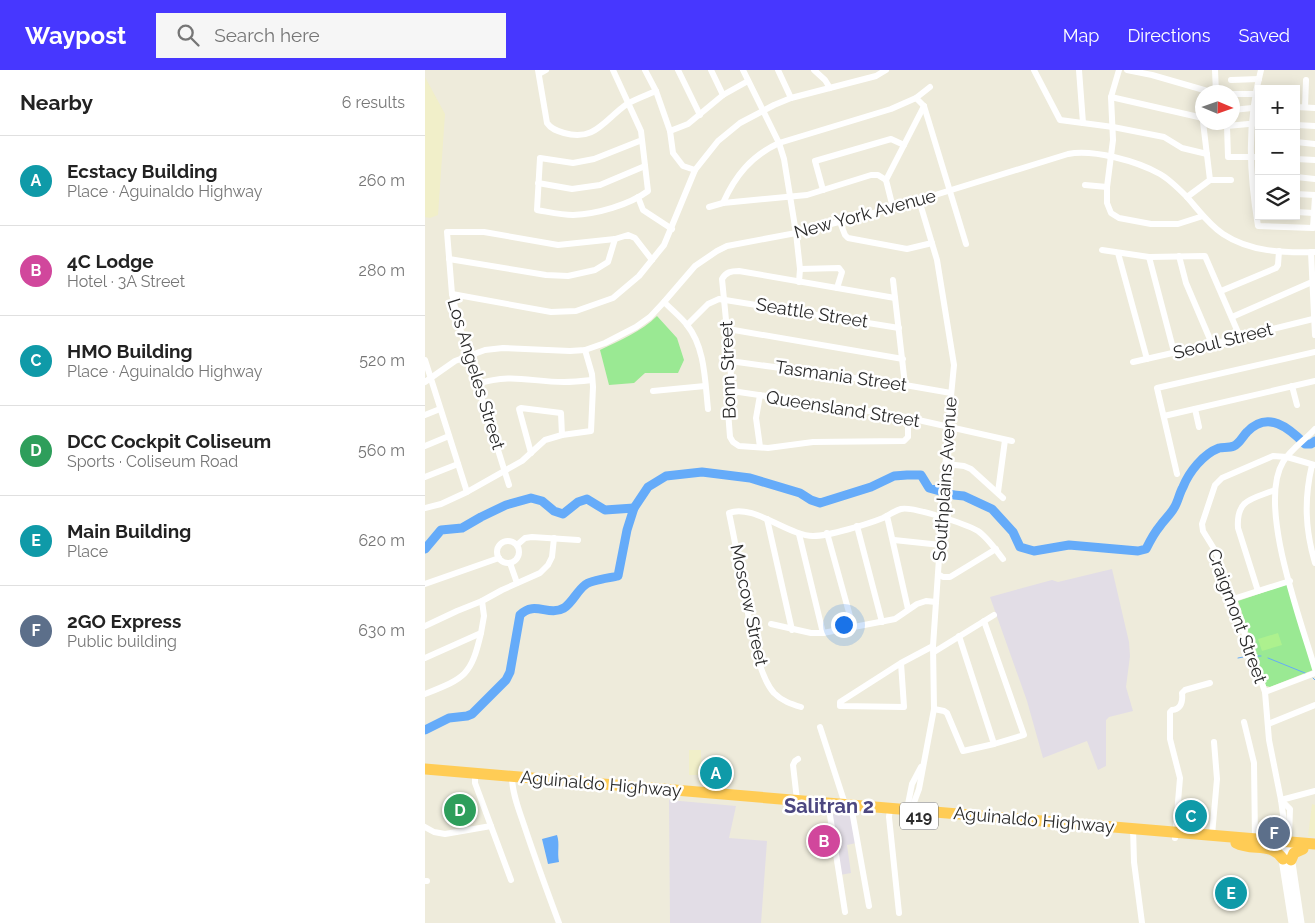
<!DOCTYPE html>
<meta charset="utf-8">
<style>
:root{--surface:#fff;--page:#f6f6f6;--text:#222;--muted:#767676;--line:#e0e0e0;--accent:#4737ff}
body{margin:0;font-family:Raleway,sans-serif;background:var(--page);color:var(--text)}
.controls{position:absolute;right:15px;top:15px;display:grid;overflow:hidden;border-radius:0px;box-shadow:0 2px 12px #0003}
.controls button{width:45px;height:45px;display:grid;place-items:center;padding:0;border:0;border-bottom:1px solid var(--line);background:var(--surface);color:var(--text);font:25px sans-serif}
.compass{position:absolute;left:770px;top:15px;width:45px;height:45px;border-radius:50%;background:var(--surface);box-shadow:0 2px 12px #0003;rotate:92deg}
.you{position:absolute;left:418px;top:554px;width:18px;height:18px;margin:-12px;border:4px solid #fff;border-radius:50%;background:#1a73e8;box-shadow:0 0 0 8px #1a73e833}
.badge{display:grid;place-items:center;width:32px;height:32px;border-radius:50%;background:var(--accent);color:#fff;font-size:16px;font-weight:700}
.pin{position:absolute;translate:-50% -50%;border:2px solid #fff;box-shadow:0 1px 5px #0006}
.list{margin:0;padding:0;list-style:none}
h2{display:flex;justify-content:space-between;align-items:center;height:65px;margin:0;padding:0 20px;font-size:21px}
h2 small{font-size:16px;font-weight:400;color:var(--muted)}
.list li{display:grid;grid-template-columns:32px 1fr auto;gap:15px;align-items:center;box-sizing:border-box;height:90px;padding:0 20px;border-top:1px solid var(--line)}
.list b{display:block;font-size:19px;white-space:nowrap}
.list p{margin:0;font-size:16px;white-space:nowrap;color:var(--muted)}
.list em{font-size:16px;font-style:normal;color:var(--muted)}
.icon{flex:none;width:28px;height:28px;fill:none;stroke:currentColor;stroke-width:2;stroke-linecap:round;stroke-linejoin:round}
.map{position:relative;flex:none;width:890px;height:853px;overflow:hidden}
header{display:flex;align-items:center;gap:30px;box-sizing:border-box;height:70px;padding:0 25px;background:var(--accent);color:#fff}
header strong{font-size:24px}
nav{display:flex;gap:28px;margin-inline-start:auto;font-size:18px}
.search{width:350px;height:45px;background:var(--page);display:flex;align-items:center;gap:12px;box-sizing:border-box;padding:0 18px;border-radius:0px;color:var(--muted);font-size:19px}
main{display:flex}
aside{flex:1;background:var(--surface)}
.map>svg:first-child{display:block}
.industrial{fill:#e2dde6}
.education{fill:#f1efc9}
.green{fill:#9ae993}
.pitch{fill:#adf18e}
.water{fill:#65abf9}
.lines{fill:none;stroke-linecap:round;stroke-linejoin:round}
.stream{stroke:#65abf9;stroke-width:1}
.river{stroke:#65abf9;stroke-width:9}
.street{stroke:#fff;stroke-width:6}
.secondary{stroke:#fff;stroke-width:9}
.highway{stroke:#fc5;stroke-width:11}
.labels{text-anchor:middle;stroke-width:5;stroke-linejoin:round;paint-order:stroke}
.shield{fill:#fff;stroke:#6b6b6b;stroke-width:1}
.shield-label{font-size:16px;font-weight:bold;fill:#2b2b2b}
.street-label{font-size:18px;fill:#2b2b2b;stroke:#fff}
.quarter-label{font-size:20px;font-weight:bold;fill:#4c4780;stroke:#fff}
</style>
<header>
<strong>Waypost</strong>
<div class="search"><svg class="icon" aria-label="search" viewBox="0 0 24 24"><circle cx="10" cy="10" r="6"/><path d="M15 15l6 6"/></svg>Search here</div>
<nav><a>Map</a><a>Directions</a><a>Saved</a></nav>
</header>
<main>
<aside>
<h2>Nearby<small>6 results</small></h2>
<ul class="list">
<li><span class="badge" style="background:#0f9aa8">A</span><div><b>Ecstacy Building</b><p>Place · Aguinaldo Highway</p></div><em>260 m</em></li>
<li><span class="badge" style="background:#d1479c">B</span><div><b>4C Lodge</b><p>Hotel · 3A Street</p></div><em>280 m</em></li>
<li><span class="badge" style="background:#0f9aa8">C</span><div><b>HMO Building</b><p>Place · Aguinaldo Highway</p></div><em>520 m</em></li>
<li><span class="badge" style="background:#2e9e5b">D</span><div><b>DCC Cockpit Coliseum</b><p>Sports · Coliseum Road</p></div><em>560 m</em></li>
<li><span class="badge" style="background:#0f9aa8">E</span><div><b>Main Building</b><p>Place</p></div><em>620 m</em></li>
<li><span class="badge" style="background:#5c6f8a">F</span><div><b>2GO Express</b><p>Public building</p></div><em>630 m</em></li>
</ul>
</aside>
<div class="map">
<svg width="890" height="853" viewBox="0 0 890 853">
<rect width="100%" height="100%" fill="#eeebdb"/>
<g class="industrial">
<polygon points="687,499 704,572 705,586 701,617 708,641 684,647 681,650 681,696 673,700 662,671 618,688 602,631 565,527 627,510 633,512"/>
<polygon points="244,730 311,736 304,768 342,771 336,853 245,853"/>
<polygon points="405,744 426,745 431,773 422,775 426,803 415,805"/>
</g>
<g class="education">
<polygon points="0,7 20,44 13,145 5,148 0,147"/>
<polygon points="264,680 276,680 276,713 274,713 274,705 264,705"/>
<polygon points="887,734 890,735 890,767 883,766"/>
</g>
<g class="green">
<path d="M232,246L252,268L259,290L253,303H220L209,313L184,315L175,280C194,271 217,261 232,246Z"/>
<polygon points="863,514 888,600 845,617 841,616 813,531"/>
</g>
<polygon class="pitch" points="853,563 857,575 837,581 833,569"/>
<path class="water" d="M132,765C135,774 132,782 134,792L123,794L117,769Z"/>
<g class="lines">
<g class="stream">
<polyline points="831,586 836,586"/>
<polyline points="813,588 824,586"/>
<polyline points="843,588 880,603"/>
<polyline points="888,608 890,610"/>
</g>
<g class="river">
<polyline points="0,479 16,460 37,458 56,447 81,435 106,428 117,431 129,441 138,444 153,432 162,429 180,440 209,438"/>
<path d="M0,660L24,648L42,646L47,644L81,610L85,602L95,545C110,530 123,547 139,538C147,533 152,521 160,515C166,510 185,508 193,506L202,460L209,438L223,417L241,406L277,402L325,408L375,423L386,430L395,433L446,417L469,406L482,405H496L504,418L529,425L539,426L567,439L588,462L595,477L609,481L644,475L713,481L721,479C725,471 729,463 735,456C739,450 745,445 749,438C753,432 754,424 758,417C764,402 778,384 794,378C798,377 804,378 809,376C815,373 817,367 822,362C843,340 864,358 880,374H886L890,371"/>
</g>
<g class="street">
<path d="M113,0L122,53C126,59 132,61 139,63C170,72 179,50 202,34C211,29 222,25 231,21"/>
<path d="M188,0L216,61L223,121C204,135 172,144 148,145C136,145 124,142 112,140L115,88L148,93L169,89L217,70"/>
<polyline points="220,0 231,21 245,61 248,83 258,96 270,100"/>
<polyline points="253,0 275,45"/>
<polyline points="286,0 298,25"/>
<polyline points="318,0 354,73 359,89 371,163 375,199 374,212"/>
<polyline points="353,0 366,28"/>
<polyline points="389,0 400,10 405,18"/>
<polyline points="609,0 635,50 688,57 739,67 757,78 782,84"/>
<polyline points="654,0 658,53"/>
<polyline points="694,0 686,27 688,70 682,117 682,133 686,143 694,148 726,154 753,154 778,146"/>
<polyline points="702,0 727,5 786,22"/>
<polyline points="790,0 791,22"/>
<path d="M836,0C822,53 824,102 833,156L888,158L890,127"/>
<polyline points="114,4 121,0"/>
<polyline points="806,10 834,9"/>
<polyline points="808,24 831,24"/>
<polyline points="686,27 778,48"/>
<polyline points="491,28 499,36 541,174"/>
<polyline points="871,37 890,38"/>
<polyline points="880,37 881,10"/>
<polyline points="808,40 827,38"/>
<polyline points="834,53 802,56 803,87 834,87"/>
<polyline points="871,55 890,56"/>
<polyline points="245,61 263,54 298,25 323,11"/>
<polyline points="871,72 890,74"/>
<polyline points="871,89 890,90"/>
<polyline points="871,107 890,109"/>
<polyline points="461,110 499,36"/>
<polyline points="785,110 806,110"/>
<polyline points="113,113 147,119 175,115 220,96"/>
<polyline points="660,115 682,117"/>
<polyline points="398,120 390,91 466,69 479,75"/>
<polyline points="871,124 890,125"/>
<polyline points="213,127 218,140 247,159"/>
<polyline points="762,127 785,110 778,52"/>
<path d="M298,133C310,106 326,86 354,73L466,39L491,28L505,17"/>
<polyline points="284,137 298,133 382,125 446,105 453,105 461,110 468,138"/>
<polyline points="871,142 889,143"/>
<polyline points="415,152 420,165 423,168 482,179 507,173"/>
<polyline points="677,180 724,187 780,186 815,267"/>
<polyline points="886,182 890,265"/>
<polyline points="693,183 722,289"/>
<polyline points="754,186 761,213 787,274"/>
<polyline points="724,187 749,282"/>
<polyline points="24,189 121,205 143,206 170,200 183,192 190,169"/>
<polyline points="375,199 414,198 417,202 412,218"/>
<polyline points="468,210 480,315"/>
<polyline points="796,221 851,198 853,195 854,181"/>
<polyline points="27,224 126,242 151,241 188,228 214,206 239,175 270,100 293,71 315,53 349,35 366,28 451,6 461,0"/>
<path d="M470,228L314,201C306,201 301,202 297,209L305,291L307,321L303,341L305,367L308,372L314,376L343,378L388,372L479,371L483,367V349"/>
<path d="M239,232C247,240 256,247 262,255C280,277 280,311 283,339"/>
<polyline points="807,247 887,212"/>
<polyline points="262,255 283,234 294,229 474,258"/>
<polyline points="303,259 478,289"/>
<polyline points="0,290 42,422"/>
<polyline points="305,291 480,315 526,323"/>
<polyline points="708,292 787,274 888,249"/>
<path d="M0,312L30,291L60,280L78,278L145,281L160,280L180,273L211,257L225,247L239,232L270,196L292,181L302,176L371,163L468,138L643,84C668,79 712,91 735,104C744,109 753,118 761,126C773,139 783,154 798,164C825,182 859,183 890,182"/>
<path d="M53,314C86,303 106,312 139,312C149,312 158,311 167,310"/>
<polyline points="867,316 872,335"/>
<polyline points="228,321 280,316"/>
<polyline points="307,321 471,345 587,371"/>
<polyline points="770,339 774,357"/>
<polyline points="0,345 15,339"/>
<polyline points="739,346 890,311"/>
<path d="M890,359C880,370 865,380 858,392C832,435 876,551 890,599"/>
<polyline points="0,376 24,366"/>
<polyline points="335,377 331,348 335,325"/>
<polyline points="106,383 94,339 96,338 136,343 137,365"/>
<polyline points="521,394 539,396 546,399 578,428"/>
<path d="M887,395C879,429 880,459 890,493"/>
<polyline points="752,404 732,318 890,282"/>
<polyline points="0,407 33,394"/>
<polyline points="84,415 34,255 27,224 22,162 59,162 133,175 190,169 203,165 210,168 227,190"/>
<polyline points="573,422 580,370"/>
<polyline points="0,438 16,434 42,422 97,391 120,370 137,365 166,361 168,317 167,304 160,280"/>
<polyline points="462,446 483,539"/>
<polyline points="342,449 367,560"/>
<polyline points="432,456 457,552"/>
<polyline points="402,463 428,557"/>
<polyline points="374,464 398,563"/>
<polyline points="469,470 516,475"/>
<circle cx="83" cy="482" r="11"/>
<polyline points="92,475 100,468 107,467 153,470"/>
<polyline points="85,493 92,513"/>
<polyline points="513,504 518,507 525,507 571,479"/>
<polyline points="0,514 74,488"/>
<path d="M833,521L813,458C811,429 827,429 850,420"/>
<polyline points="808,529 865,511"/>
<polyline points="346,554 386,563 398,563 470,549 492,534 501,531 511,532"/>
<polyline points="0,556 32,541 57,531 77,520 115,503 123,495 127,487 129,468"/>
<polyline points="534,566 569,674"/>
<polyline points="509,582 569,545"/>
<polyline points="0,588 56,563 59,546 57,531"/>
<polyline points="476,593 479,637 415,636 415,632 476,593 508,576"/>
<polyline points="840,622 890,603"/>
<path d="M0,624C40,608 46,606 56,563"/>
<path d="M376,637C366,634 357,631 349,623C332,604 325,553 320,527C315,499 310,471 304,443C327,433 364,466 388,466C404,466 443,454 458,448C464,445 469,441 476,439C487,436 541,454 553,461C562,467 571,480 578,489"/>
<polyline points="509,639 519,641 522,643 538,681 569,674 599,665 559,551"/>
<polyline points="819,652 829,693 830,769"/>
<polyline points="843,654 890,635"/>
<polyline points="395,657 420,734"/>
<polyline points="50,703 50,713 86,810"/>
<path d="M87,707C87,723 94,740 99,755C110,788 122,821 134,853"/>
<polyline points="372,730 368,695 370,691 373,689"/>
<polyline points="856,730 865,739 864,767"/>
<polyline points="856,730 890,721"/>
<polyline points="465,738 464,747 474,843"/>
<polyline points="404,739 420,842"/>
<polyline points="427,741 444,836"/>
<polyline points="483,742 482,739 487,714 496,697"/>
<polyline points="484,746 494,719 509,639 508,576 523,357 529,295 512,190 494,130"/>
<polyline points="0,757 9,762 20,764 66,756"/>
<polyline points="708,758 709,792 717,853"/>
<polyline points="787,765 792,709 789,672"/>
<path d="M750,768L755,708L745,669V642L747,640C756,639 758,632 757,623L760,620L785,613"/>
<polyline points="860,772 861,766 856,730 844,670 840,622 791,482 778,461 777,454 790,415 797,408 848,386 862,387 890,395"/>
<polyline points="0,811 2,811"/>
</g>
<g class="secondary">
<polyline points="860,772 857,780 858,789 868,853"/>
<polyline points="863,773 875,853"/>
</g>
<g class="highway">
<polyline points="0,699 890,774"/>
<path d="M811,773C828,782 845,771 858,789"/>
<polyline points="866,790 869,783 878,779"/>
</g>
</g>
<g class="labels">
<rect class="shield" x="475" y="732.5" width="38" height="27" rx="4"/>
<g class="shield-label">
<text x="494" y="752">419</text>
</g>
<g class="street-label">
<text transform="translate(440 144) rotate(-15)" y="6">New York Avenue</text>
<text transform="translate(387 243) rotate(9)" y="6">Seattle Street</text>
<text transform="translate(798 271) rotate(-14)" y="6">Seoul Street</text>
<text transform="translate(303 300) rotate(-92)" y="6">Bonn Street</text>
<text transform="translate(51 304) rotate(73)" y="6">Los Angeles Street</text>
<text transform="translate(416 306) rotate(8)" y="6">Tasmania Street</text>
<text transform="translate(418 339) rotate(9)" y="6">Queensland Street</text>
<text transform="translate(520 409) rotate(-86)" y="6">Southplains Avenue</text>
<text transform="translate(324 535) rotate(78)" y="6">Moscow Street</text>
<text transform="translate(812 546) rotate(70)" y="6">Craigmont Street</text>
<text transform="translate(176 714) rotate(5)" y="6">Aguinaldo Highway</text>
<text transform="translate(609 750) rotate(5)" y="6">Aguinaldo Highway</text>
</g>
<g class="quarter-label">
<text x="404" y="743">Salitran 2</text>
</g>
</g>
</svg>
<div class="controls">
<button>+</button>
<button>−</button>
<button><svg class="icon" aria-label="layers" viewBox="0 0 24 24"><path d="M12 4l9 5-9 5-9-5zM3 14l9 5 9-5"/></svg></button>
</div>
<svg class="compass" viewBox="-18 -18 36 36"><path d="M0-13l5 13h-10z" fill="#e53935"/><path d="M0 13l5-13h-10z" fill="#767676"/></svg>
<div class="you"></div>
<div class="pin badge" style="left:291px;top:703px;background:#0f9aa8">A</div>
<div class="pin badge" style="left:399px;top:771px;background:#d1479c">B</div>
<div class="pin badge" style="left:766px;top:746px;background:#0f9aa8">C</div>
<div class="pin badge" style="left:35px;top:740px;background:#2e9e5b">D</div>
<div class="pin badge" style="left:806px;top:823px;background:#0f9aa8">E</div>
<div class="pin badge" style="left:849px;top:763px;background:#5c6f8a">F</div>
</div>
</main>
